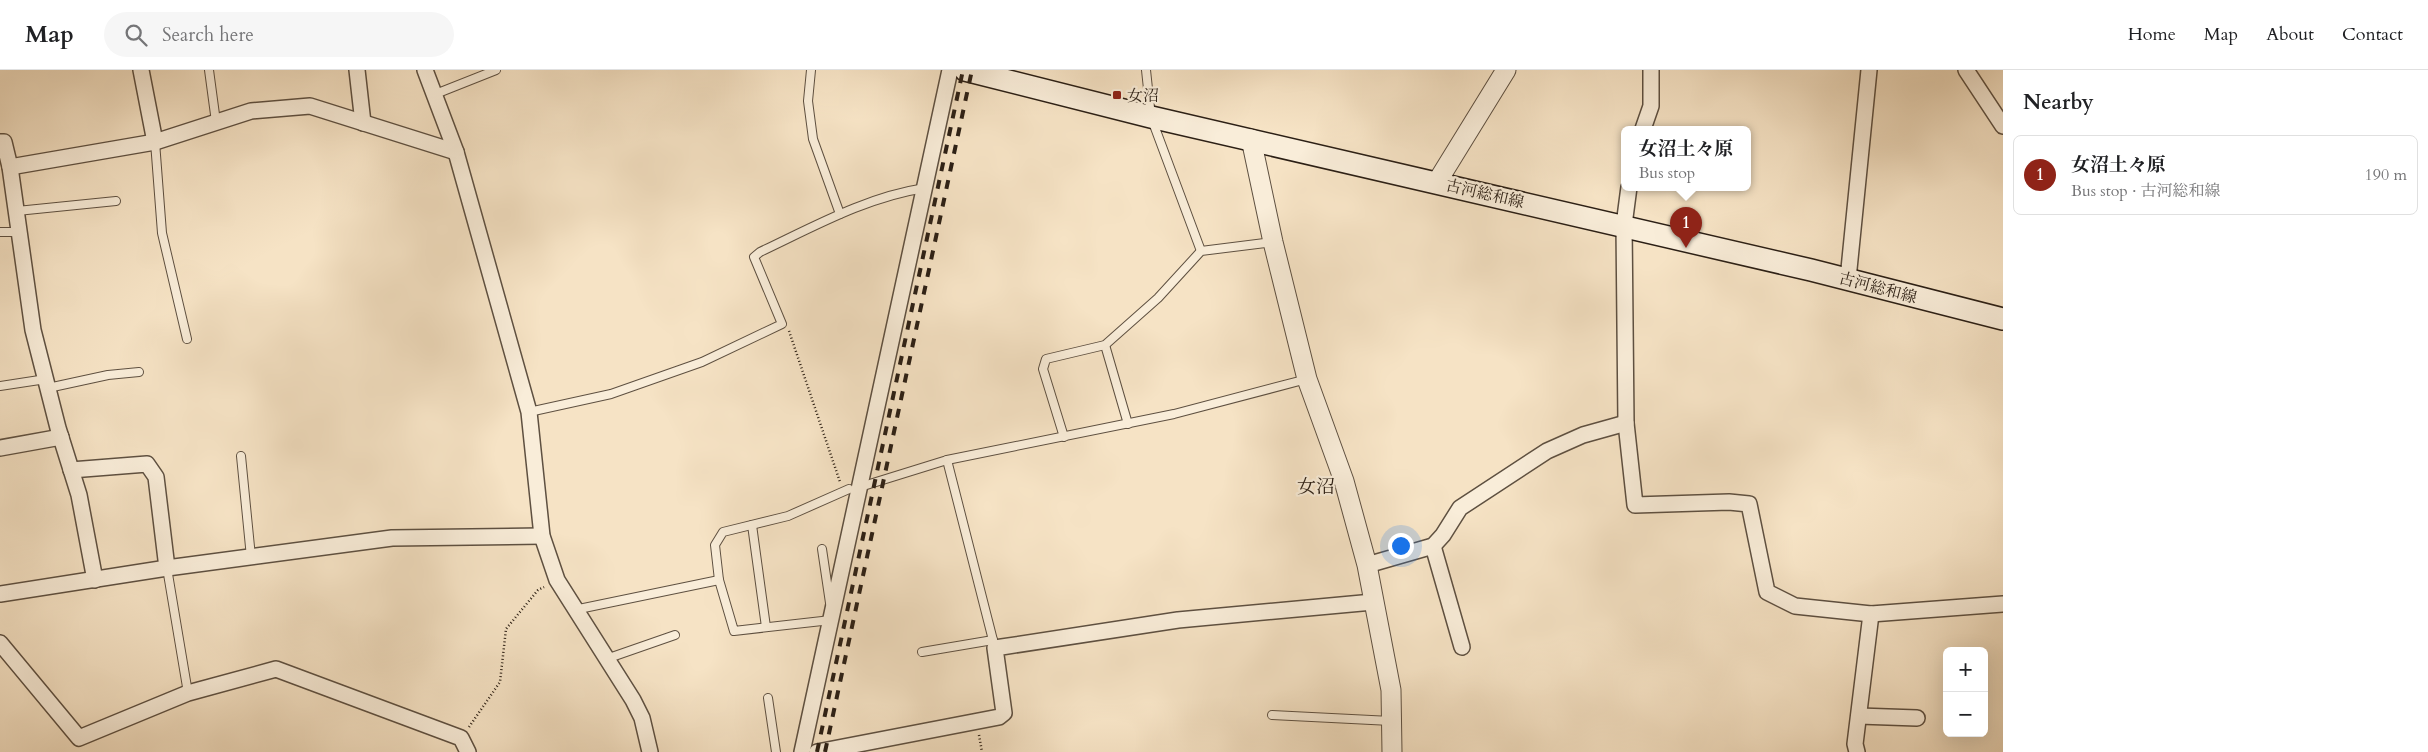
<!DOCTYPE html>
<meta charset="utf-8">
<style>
:root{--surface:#fff;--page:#f6f6f6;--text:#202124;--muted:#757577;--line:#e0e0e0;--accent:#8f2418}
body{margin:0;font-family:Cardo,"Noto Serif JP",serif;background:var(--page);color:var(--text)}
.controls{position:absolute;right:15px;bottom:15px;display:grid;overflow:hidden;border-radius:8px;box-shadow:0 5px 20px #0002}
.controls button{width:45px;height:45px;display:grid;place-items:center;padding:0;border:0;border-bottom:1px solid var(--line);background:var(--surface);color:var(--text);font:25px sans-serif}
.you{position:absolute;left:1400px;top:475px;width:18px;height:18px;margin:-12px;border:4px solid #fff;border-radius:50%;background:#1a73e8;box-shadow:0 0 0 8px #1a73e833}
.badge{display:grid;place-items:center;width:32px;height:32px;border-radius:50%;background:var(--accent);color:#fff;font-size:16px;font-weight:700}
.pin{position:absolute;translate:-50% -41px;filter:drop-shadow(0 1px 2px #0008)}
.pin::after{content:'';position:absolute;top:26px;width:18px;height:15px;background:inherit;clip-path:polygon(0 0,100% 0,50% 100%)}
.popup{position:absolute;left:1621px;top:56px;width:130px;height:65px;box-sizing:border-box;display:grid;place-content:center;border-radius:8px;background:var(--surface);filter:drop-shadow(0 1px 4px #0005);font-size:16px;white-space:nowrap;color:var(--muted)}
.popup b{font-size:19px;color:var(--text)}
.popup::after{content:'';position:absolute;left:50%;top:100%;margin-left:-10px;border:10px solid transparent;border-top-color:var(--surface)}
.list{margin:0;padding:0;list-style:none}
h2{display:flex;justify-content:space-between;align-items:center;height:65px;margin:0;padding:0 20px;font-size:21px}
h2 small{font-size:16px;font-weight:400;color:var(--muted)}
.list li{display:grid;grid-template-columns:32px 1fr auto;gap:15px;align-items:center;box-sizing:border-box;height:80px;margin:0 10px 10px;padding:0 10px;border:1px solid var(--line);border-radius:8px}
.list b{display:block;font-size:19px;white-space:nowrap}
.list p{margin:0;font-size:16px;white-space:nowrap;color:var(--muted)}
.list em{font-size:16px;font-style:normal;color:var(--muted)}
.icon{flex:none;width:28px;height:28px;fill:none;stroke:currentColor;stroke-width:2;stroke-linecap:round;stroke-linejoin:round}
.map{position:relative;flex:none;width:2003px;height:682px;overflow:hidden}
header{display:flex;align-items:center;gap:30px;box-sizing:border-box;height:70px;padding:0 25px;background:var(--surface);border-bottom:1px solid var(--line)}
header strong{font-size:24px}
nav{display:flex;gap:28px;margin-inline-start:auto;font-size:18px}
.search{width:350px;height:45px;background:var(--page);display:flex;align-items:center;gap:12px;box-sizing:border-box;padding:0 18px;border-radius:28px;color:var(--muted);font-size:19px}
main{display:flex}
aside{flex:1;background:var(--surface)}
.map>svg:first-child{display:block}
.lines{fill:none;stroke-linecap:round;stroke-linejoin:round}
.service-casing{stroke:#5e5041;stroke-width:10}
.minor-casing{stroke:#5e5041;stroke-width:18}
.tertiary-casing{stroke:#5e5041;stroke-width:21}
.secondary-casing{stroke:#2b1f15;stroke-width:24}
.path{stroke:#2b1f15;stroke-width:2.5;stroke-dasharray:1 2.5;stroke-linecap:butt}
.service{stroke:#f9edd9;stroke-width:8}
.minor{stroke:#f9edd9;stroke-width:15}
.tertiary{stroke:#f9edd9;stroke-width:19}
.secondary{stroke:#f9edd9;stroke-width:21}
.rail{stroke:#2b1f15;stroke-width:4;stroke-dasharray:9 9;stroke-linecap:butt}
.poi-dot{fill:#8f2418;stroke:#f9edd9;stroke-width:2}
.labels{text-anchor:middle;stroke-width:4.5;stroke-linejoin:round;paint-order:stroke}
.poi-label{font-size:16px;fill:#2b1f15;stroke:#f9edd9;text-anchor:start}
.street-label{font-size:16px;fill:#2b1f15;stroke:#f9edd9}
.quarter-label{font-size:19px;fill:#2b1f15;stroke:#f9edd9}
</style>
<header>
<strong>Map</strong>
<div class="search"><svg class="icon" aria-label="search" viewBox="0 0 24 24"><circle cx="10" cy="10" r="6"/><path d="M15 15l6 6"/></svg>Search here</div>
<nav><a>Home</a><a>Map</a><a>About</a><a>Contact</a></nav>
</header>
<main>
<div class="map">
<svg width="2003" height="682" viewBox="0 0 2003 682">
<rect width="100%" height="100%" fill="#f6e3c5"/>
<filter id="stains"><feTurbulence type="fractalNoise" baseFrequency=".004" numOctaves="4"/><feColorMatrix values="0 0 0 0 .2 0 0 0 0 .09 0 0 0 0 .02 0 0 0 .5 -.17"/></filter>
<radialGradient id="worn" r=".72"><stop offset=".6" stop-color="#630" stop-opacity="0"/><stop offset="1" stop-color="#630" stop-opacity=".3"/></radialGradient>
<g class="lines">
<g class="service-casing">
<g id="service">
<polyline points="209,0 216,52"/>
<polyline points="811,0 808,31 813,69 840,144"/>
<polyline points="1146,0 1151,47 1201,181"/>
<polyline points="433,25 496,0"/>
<polyline points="155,72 162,163 187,269"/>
<polyline points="17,141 116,131"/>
<polyline points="0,162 20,162"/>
<polyline points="1105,275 1128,354"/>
<polyline points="0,316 46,309"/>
<polyline points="48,318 108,305 139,302"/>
<path d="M529,342L611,324L702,292L782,254L754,187L760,182C813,157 866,127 925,118"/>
<polyline points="1064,367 1043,299 1046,289 1105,275 1158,228 1201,181 1273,172"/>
<polyline points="241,386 251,487"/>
<polyline points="947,390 995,578"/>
<polyline points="860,417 947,390 1174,344 1307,309"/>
<polyline points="752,455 766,557"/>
<polyline points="822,479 830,533"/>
<polyline points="167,498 188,623"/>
<polyline points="574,540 719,510"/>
<polyline points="831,550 734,561 719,510 715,475 723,462 788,446 849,419"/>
<polyline points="922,582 993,570"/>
<polyline points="606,589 675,565"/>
<polyline points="768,628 776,682"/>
<polyline points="1272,645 1391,651"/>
</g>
</g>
<g class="minor-casing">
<g id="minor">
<polyline points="141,0 155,72"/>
<polyline points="357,0 363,53"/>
<polyline points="425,0 456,82 529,342 542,466 557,510 633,630 642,648 650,682"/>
<polyline points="1966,0 2003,56"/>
<polyline points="1643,59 1651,36 1651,0"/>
<polyline points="0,72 4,72 10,97 33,260 58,358 79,425 95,510"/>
<polyline points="10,97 155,72 251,41 310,36 456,82"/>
<polyline points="1629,117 1624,155 1626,353 1635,435 1729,432 1749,434 1767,522 1795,536 1871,544 2003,534"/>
<polyline points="1848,209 1869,0"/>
<polyline points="0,378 61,367"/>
<polyline points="71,400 147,394 156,407 167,498"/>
<polyline points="1433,476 1462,577"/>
<polyline points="1367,495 1433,476 1443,465 1460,438 1547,381 1583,365 1626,353"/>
<polyline points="0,524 167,498 392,468 542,466"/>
<polyline points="0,573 79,668 188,623 276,599 461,668 468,682"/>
<polyline points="1859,646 1917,648"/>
<polyline points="802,682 950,0"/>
<polyline points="817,682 999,647 1004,643 995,578 1178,550 1373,532"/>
<polyline points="1857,682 1855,674 1871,544"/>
</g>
</g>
<g class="tertiary-casing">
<g id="tertiary">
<polyline points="1251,69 1273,172 1307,309 1344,411 1367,495 1391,620 1392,682"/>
<polyline points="1437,112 1506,0"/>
</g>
</g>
<g class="secondary-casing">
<polyline id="secondary" points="965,0 1151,47 1811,200 2003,249"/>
</g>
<g class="path">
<polyline points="789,261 840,412"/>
<polyline points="469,657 500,612 506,559 538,520 544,517"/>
<polyline points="979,665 982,682"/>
</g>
<use href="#service" class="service"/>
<use href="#minor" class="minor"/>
<use href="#tertiary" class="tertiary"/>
<use href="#secondary" class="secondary"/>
<g class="rail">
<polyline points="817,682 963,0"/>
<polyline points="825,682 972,0"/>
</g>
</g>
<rect class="poi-dot" x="1112" y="20" width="10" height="10" rx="2.5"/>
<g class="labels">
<g class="poi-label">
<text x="1127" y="31">女沼</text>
</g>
<g class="street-label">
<text transform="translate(1485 123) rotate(13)" y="6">古河総和線</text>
<text transform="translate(1878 217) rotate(15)" y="6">古河総和線</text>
</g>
<g class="quarter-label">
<text x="1316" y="423">女沼</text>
</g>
</g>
<rect width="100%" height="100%" filter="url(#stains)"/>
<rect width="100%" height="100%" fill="url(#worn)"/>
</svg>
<div class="controls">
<button>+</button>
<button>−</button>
</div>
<div class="you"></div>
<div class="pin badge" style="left:1686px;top:178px">1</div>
<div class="popup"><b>女沼土々原</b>Bus stop</div>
</div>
<aside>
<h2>Nearby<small></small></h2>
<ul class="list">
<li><span class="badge">1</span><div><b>女沼土々原</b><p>Bus stop · 古河総和線</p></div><em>190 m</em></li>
</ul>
</aside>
</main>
